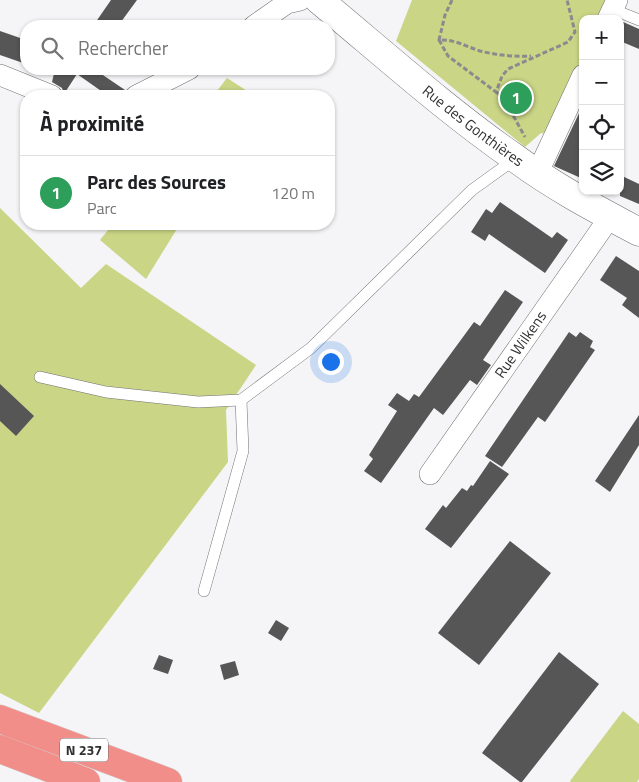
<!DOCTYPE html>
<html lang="fr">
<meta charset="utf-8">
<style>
:root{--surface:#fff;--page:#f2f2f2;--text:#202124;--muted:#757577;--line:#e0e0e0;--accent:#7c3aed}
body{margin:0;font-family:"Titillium Web",sans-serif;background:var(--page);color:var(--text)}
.controls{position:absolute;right:15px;top:15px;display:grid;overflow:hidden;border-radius:10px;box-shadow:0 1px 4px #0004}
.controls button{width:45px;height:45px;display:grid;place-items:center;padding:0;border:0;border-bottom:1px solid var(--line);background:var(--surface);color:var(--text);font:25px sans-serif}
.you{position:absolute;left:330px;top:361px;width:18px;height:18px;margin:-12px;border:4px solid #fff;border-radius:50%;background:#1a73e8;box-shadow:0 0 0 8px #1a73e833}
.badge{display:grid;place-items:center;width:32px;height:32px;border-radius:50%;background:var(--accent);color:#fff;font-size:16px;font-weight:700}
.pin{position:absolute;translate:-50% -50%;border:2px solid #fff;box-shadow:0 1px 5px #0006}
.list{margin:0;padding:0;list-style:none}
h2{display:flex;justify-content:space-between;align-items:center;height:65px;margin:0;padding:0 20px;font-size:21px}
h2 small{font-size:16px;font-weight:400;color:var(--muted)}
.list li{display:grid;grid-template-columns:32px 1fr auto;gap:15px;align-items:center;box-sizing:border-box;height:75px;padding:0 20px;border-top:1px solid var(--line)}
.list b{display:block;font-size:19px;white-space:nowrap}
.list p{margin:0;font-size:16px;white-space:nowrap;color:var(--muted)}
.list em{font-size:16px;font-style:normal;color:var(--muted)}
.icon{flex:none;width:28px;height:28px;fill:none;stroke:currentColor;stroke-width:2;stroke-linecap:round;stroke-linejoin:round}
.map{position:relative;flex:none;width:639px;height:782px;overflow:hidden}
.search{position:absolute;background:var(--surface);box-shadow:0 1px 4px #0004;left:20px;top:20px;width:315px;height:55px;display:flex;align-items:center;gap:12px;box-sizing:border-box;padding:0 18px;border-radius:20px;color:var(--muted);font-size:19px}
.panel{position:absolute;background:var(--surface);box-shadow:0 1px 4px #0004;left:20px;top:90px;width:315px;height:140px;border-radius:20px}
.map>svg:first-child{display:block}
.green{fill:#cad585}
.building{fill:#565657}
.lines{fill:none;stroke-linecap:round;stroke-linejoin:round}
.service-casing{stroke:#717172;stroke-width:12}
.minor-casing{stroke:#717172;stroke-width:22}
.tertiary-casing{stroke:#717172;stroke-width:29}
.trunk-casing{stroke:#d2d2d2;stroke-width:29}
.path{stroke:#8b8b8d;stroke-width:3;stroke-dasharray:5 2.5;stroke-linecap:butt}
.service{stroke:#fff;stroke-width:11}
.minor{stroke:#fff;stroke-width:21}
.tertiary{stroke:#fff;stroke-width:28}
.trunk{stroke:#f28e8a;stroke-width:28}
.labels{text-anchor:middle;stroke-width:5;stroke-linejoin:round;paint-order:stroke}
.shield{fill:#fff;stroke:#707070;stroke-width:1}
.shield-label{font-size:14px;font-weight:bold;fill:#323233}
.street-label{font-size:15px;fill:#323233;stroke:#fff}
</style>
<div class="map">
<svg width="639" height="782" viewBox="0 0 639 782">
<rect width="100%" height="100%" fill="#f5f5f7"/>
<g class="green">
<polygon points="412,0 612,0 604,19 583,19 583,63 550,134 541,133 525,147 396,41"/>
<polygon points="227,78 255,96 213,96"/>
<polygon points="0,208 81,288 106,264 256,365 226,410 228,462 39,713 0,693"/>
<polygon points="113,224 180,224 146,279 100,240"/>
<polygon points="623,711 639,724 639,779 637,782 571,782 570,781"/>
</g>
<g class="building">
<polygon points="111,0 137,0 118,26 93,26"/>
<polygon points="621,21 639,29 639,49 620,41"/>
<polygon points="0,31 26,40 26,64 0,55"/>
<polygon points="55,69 94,69 125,90 124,93 104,93 77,74 64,94 62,88 52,82"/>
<polygon points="583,105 583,179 554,166"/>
<polygon points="620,175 639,184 639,204 620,196"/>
<polygon points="500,202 552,238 557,232 568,240 545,273 489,234 485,241 471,232 486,209 492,213"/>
<polygon points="616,256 639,271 639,318 622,305 627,298 600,280"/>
<polygon points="505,290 523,302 483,360 491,365 477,385 470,380 443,415 434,408 381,483 364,471 373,459 369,455 397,411 388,405 397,393 409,401 414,394 419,397 474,322 480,326"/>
<polygon points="569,332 576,337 580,332 593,341 590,347 595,350 545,422 538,417 502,467 485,456"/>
<polygon points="0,384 34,416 16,436 0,421"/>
<polygon points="639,415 639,445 610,492 595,481"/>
<polygon points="490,461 509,474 451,548 425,529 443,505 446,508 462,488 467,491 471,485 473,486"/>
<polygon points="510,541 551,573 479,665 438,633"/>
<polygon points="276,620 289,628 281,641 268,633"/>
<polygon points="559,652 599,684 522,782 520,782 482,753"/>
<polygon points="159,655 173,660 168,674 153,669"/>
<polygon points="235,661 239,675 224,680 220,665"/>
</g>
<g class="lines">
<g class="service-casing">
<g id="service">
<polyline points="612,9 639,20"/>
<polyline points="40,377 106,392 198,402 241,400 311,348 472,190 515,159"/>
<polyline points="204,591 243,451 241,400"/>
</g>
</g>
<g class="minor-casing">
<g id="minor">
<polyline points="608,19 617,0"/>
<polyline points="254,26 287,3 300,0"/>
<polyline points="0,75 52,96"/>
<polyline points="136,96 189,69"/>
<polyline points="537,174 583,75"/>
<path id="s1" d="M430,474L610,217"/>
</g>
</g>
<g class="tertiary-casing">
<g id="tertiary">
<path id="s2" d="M319,0C384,54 446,110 515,158C554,187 596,209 639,232"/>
</g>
</g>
<g class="trunk-casing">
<g id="trunk">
<polyline points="0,719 168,782"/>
<polyline points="0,749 86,782"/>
</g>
</g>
<g class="path">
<path d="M452,0L445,15L439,40C454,39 465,46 480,51C496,55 514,57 531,56"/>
<polyline points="439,40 448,56 496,92 502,76 508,69 568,42 575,32 567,0"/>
<polyline points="496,92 503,97 525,137"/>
</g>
<use href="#service" class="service"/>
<use href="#minor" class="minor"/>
<use href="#tertiary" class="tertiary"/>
<use href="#trunk" class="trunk"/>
</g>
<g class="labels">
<rect class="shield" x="60" y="738.5" width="48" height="23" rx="4"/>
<g class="shield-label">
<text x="84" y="755">N 237</text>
</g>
<g class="street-label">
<text dy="5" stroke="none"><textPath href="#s2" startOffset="199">Rue des Gonthières</textPath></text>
<text dy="5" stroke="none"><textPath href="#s1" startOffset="158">Rue Wilkens</textPath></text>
</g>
</g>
</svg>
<div class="controls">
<button>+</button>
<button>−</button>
<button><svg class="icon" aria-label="locate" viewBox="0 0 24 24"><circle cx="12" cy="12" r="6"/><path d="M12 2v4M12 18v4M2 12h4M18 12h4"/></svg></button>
<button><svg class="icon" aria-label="layers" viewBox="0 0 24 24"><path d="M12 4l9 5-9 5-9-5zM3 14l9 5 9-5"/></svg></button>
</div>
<div class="you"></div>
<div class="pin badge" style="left:516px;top:98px;background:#2e9e5b">1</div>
<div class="search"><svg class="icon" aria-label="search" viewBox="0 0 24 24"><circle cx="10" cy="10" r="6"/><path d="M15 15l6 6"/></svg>Rechercher</div>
<section class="panel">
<h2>À proximité<small></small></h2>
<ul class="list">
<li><span class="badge" style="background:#2e9e5b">1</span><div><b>Parc des Sources</b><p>Parc</p></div><em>120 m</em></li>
</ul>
</section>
</div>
